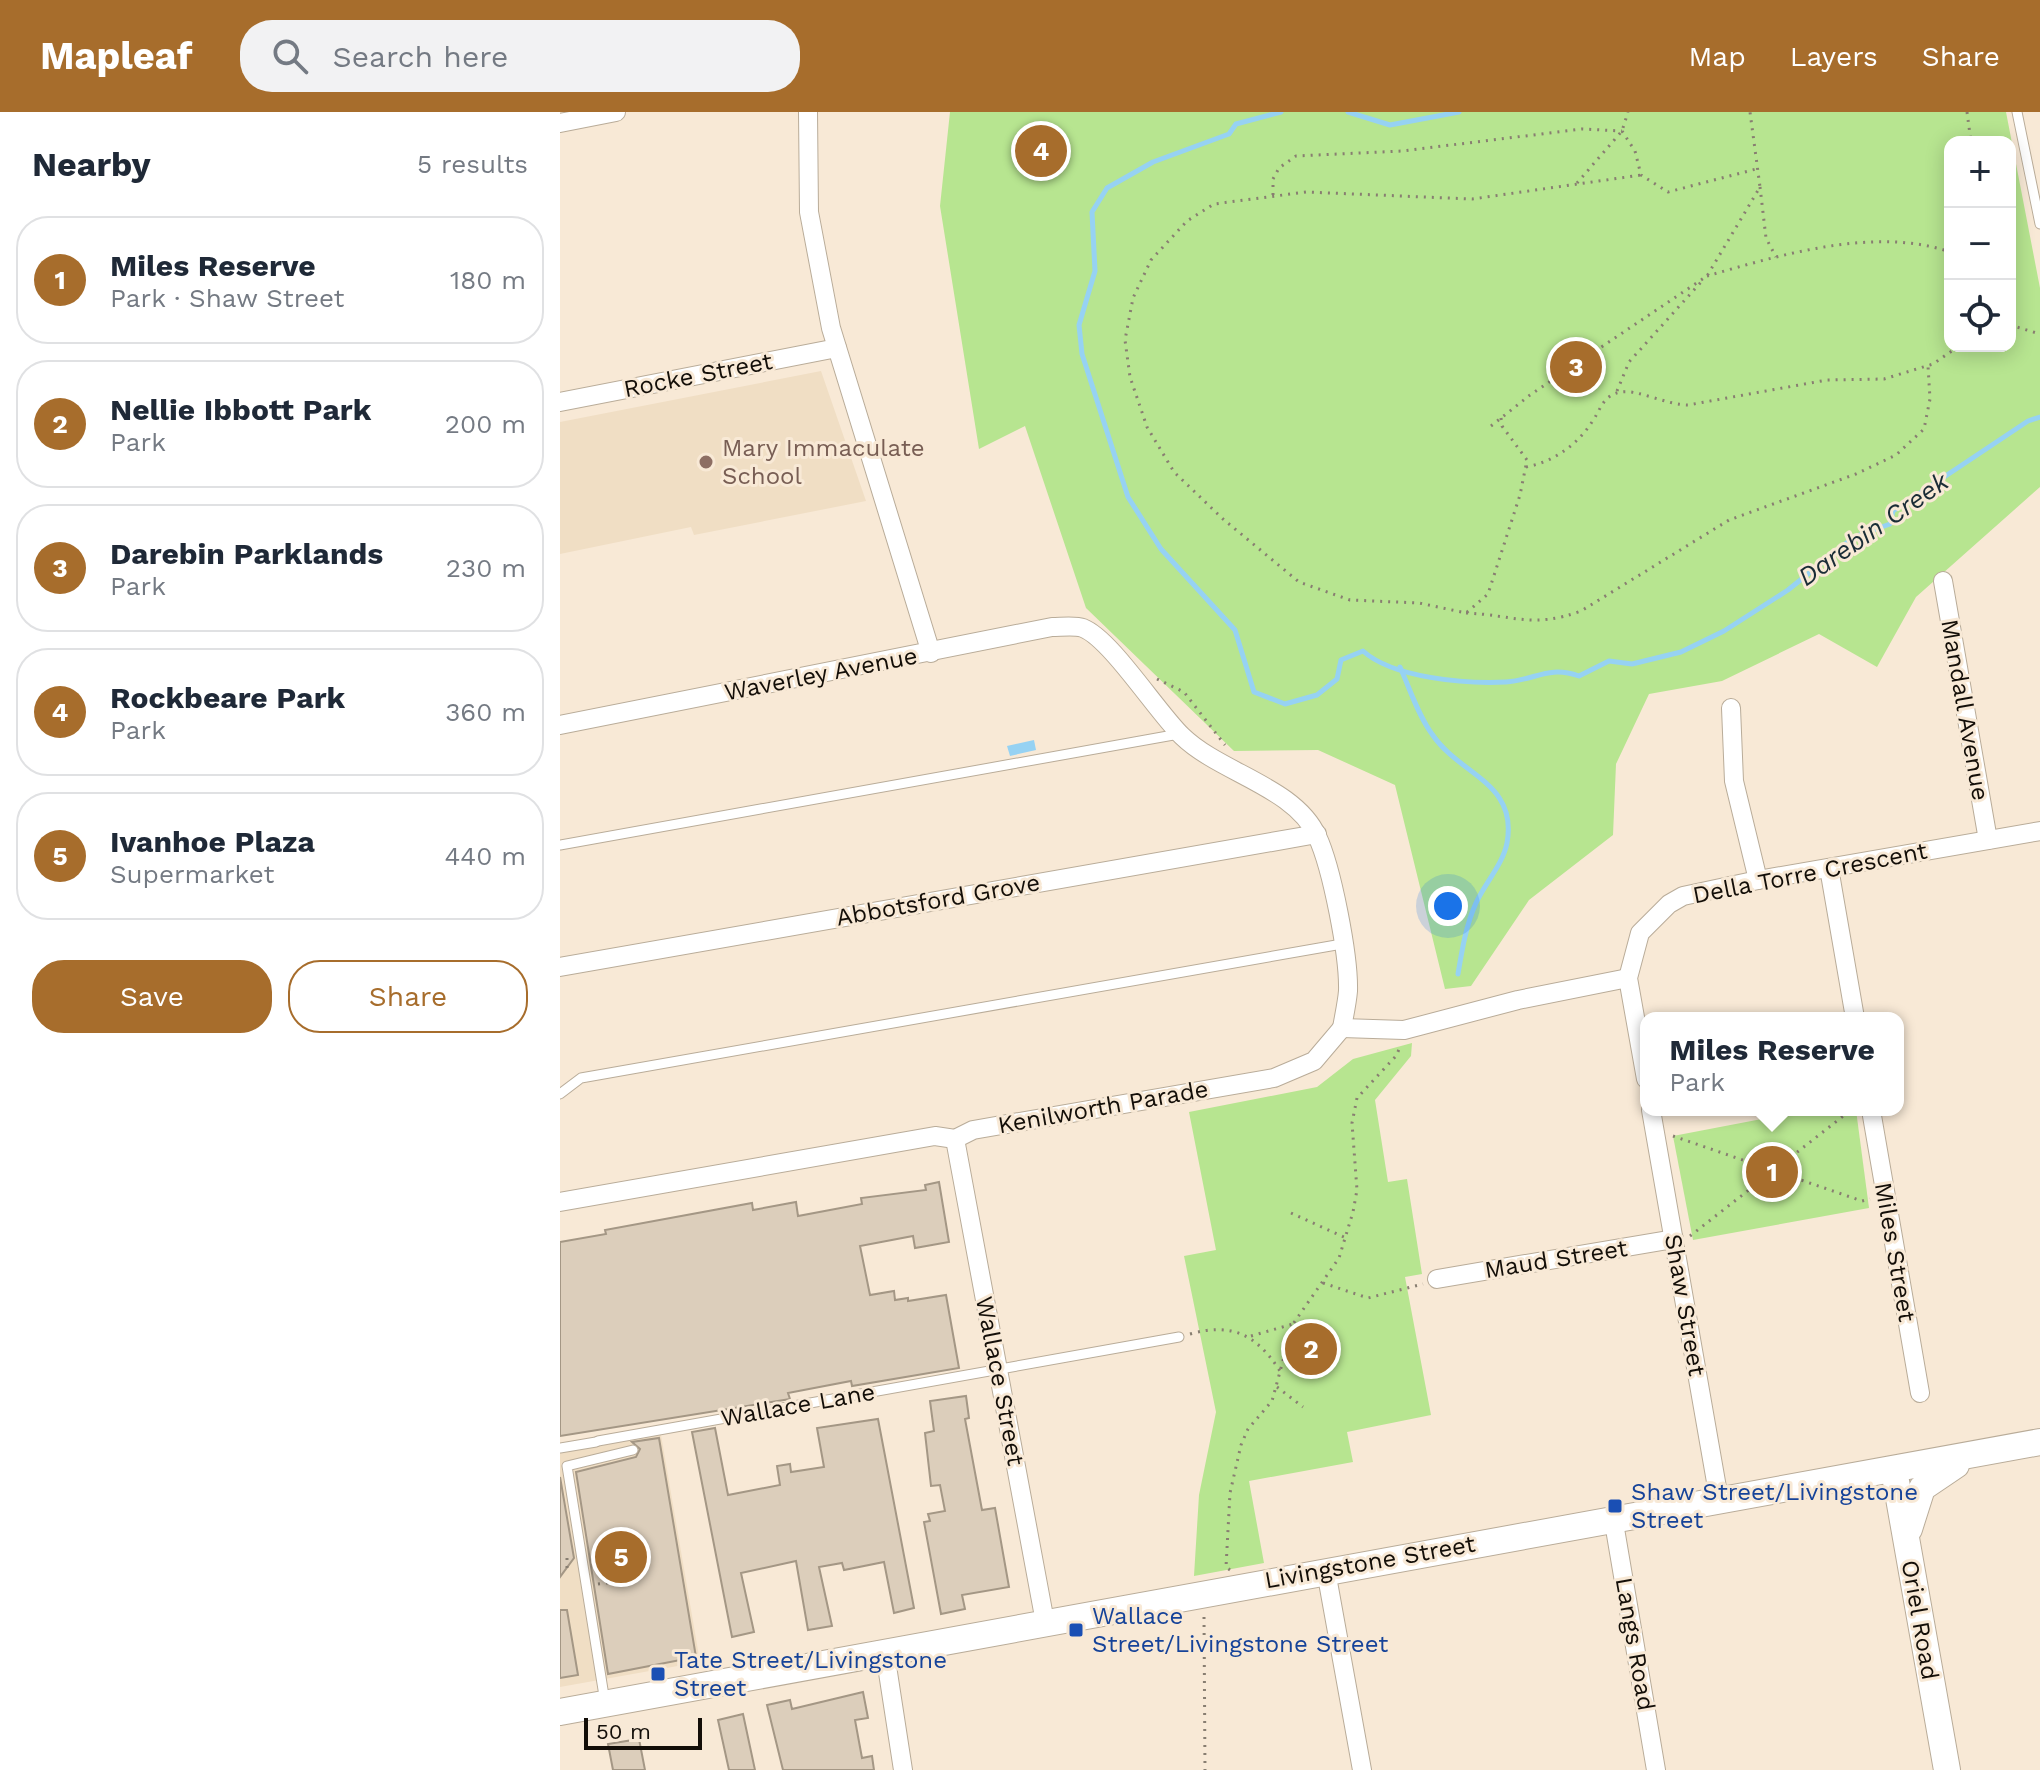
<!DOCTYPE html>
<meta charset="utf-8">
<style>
:root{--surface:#fff;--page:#f2f2f3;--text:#1f2937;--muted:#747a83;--line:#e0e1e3;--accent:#a76d2c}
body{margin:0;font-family:"Work Sans",sans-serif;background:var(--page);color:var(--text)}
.controls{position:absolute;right:24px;top:24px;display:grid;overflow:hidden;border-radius:16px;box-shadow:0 4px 20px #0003}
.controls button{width:72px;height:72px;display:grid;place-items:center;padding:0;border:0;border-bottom:2px solid var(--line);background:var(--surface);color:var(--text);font:40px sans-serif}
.scale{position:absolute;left:24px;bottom:20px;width:118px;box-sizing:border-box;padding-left:8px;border:4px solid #130e08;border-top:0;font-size:22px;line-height:28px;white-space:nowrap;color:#130e08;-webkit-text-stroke:6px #f8e9d6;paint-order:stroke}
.you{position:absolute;left:888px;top:794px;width:28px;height:28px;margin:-20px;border:6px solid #fff;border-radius:50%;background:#1a73e8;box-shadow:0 0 0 12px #1a73e833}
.badge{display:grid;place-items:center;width:52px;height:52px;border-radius:50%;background:var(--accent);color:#fff;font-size:26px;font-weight:700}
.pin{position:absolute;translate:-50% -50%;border:4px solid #fff;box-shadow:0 2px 8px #0006}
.popup{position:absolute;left:1080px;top:900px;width:264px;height:104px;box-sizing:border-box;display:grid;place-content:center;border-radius:16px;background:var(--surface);filter:drop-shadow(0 2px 6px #0005);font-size:26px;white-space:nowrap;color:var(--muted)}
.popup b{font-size:30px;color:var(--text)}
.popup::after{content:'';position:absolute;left:50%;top:100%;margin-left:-16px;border:16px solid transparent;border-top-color:var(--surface)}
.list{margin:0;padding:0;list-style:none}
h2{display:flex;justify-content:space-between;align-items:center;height:104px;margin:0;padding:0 32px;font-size:34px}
h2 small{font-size:26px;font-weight:400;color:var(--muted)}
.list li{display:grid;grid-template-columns:52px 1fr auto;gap:24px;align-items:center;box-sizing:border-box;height:128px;margin:0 16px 16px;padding:0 16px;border:2px solid var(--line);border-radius:32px}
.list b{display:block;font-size:30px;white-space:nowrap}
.list p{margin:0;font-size:26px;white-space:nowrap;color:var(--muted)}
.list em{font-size:26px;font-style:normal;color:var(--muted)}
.actions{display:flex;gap:16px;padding:24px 32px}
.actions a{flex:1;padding:18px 0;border:2px solid var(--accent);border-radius:32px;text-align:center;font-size:28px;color:var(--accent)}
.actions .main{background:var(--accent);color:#fff}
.icon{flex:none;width:44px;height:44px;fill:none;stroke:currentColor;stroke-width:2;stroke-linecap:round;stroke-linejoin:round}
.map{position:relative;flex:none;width:1480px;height:1658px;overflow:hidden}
header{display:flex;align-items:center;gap:48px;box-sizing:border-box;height:112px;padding:0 40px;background:var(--accent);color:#fff}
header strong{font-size:38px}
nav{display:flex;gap:44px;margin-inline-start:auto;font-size:28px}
.search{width:560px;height:72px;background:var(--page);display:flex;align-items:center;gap:20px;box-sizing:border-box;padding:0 28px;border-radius:32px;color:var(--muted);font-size:30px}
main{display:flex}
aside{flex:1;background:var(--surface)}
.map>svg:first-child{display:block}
.built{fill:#f0dec4}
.green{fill:#b7e590;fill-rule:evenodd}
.water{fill:#96d2f3}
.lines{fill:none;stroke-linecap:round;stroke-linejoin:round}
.stream{stroke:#96d2f3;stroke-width:5}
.building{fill:#dccebb;stroke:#a49785;stroke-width:2}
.service-casing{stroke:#b9ac99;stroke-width:11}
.minor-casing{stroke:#b9ac99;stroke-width:20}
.secondary-casing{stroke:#b9ac99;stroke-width:28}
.path{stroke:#887e71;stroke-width:3;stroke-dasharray:2 6;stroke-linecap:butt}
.service{stroke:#fff;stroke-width:9}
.minor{stroke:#fff;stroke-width:18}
.secondary{stroke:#fff;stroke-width:26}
.education-dot{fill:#8d6e63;stroke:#f8e9d6;stroke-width:3}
.transit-dot{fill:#1a4fb4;stroke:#f8e9d6;stroke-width:3}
.labels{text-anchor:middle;stroke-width:6;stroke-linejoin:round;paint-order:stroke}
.street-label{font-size:24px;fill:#130e08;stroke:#f8e9d6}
.education-label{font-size:24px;fill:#785e54;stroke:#f8e9d6;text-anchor:start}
.transit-label{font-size:24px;fill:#164399;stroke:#f8e9d6;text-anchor:start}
.water-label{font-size:26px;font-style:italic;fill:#192c36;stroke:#f8e9d6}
</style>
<header>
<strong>Mapleaf</strong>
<div class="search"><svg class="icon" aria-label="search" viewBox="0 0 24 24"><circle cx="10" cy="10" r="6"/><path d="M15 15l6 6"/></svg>Search here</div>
<nav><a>Map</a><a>Layers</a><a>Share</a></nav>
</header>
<main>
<aside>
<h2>Nearby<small>5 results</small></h2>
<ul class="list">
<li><span class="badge">1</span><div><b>Miles Reserve</b><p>Park · Shaw Street</p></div><em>180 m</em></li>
<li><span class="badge">2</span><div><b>Nellie Ibbott Park</b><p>Park</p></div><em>200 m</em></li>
<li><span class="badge">3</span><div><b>Darebin Parklands</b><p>Park</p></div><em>230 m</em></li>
<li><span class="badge">4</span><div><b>Rockbeare Park</b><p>Park</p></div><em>360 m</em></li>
<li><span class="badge">5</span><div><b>Ivanhoe Plaza</b><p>Supermarket</p></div><em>440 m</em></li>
</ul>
<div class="actions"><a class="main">Save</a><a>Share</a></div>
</aside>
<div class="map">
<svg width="1480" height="1658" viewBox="0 0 1480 1658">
<rect width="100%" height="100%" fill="#f8e9d6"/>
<g class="built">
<polygon points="261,259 306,389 134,423 131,415 0,442 0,310"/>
<polygon points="101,1323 140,1550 0,1575 0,1341"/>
</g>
<g class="green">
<path d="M390,0H1446L1480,176V375L1356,485L1317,555L1259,522L1162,569L1089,582L1056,652L1053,723L969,788L911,874L885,877L835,673L758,638L674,639L526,496L465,314L419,337L380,94ZM1390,30H1450V234H1390Z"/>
<polygon points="852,931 851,944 815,988 828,1070 847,1067 862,1162 845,1165 871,1303 787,1320 793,1350 689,1369 704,1451 634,1464 639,1383 656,1300 624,1144 656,1138 629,1000 757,975 793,947"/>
<polygon points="1249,998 1296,998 1309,1096 1133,1128 1113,1024"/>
</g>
<polygon class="water" points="474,628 476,638 450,644 447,634"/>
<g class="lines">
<g class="stream">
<path d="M721,0L676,12L669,22L593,50L547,76L532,100L535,159L519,213L522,242L568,385L601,437L675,518L694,580L725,592L757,583L777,567L781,548L803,539C833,566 905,572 946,570C976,568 988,553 1019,564L1049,549L1072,552L1121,540L1164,519L1228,478L1294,425L1330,412L1333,399L1468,309L1480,305"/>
<polyline points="788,0 830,13 899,0"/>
<path d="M840,555C850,577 858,603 872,622C900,664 958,670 947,731C943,752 925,771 916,791C906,813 902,838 898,862"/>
</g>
</g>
<g class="building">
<polygon points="379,1070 389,1130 355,1136 353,1124 300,1134 310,1183 334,1179 335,1188 348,1186 348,1189 386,1183 399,1256 292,1274 291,1269 228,1281 230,1287 224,1288 0,1324 0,1130 46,1122 45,1118 192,1091 193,1098 236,1090 238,1104 302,1092 301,1086 366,1078 365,1073"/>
<polygon points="406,1284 409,1306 405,1307 422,1398 435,1396 449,1475 402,1483 405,1497 381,1502 364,1410 370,1409 368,1402 385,1399 380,1373 371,1374 365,1321 374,1319 370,1289"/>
<polygon points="318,1307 354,1496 334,1501 324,1450 284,1458 282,1451 259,1455 272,1514 248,1518 236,1449 181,1461 194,1520 172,1525 132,1320 155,1316 168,1383 220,1373 217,1354 230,1352 231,1360 264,1355 257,1316"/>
<polygon points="99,1326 136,1545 48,1562 16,1360 76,1345 80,1337 72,1330"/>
<polygon points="0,1365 14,1446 0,1465"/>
<polygon points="0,1498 7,1498 18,1563 0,1566"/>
<polygon points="303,1580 308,1606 295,1608 302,1646 312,1644 314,1658 223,1658 207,1593 230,1588 232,1597"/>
<polygon points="183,1602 195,1658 169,1658 158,1608"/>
<polygon points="79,1627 85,1658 53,1658 48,1632"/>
</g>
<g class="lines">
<g class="service-casing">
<g id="service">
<polyline points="1457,0 1480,112"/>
<polyline points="0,733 619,622"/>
<polyline points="0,982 21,966 782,832"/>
<polyline points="38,1329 619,1225"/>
<polyline points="0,1336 36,1330"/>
<polyline points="45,1590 7,1354 73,1338"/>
</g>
</g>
<g class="minor-casing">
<g id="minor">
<polyline points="248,0 249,100 271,216 371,541"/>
<polyline points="0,11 56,0"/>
<polyline points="0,290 277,236"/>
<polyline points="1383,469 1428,728"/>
<polyline points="1171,596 1174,669 1198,768"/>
<path d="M0,613L492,515C501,515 515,513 523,516C551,527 597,600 622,624C660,661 735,675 757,724C772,756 789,844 788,879C787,891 784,904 782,916"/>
<polyline points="1269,756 1295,906"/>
<polyline points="0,855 757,722"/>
<polyline points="782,916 844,918 958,888 1068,866"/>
<polyline points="1086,967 1068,866 1080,821 1109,792 1123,784 1198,768 1480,719"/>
<polyline points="1091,998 1159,1387"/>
<polyline points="1311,998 1360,1281"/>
<polyline points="395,1027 485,1510"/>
<polyline points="0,1090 375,1024 395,1027 413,1018 714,966 754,949 782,916"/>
<polyline points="877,1167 1114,1127"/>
<polyline points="1053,1405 1096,1658"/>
<polyline points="766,1459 802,1658"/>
<polyline points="325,1541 343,1658"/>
</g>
</g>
<g class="secondary-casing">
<g id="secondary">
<polyline points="1334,1358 1387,1658"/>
<polyline points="1349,1417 1362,1376 1396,1353"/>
<polyline points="0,1600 1480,1330"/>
</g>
</g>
<g class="path">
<polyline points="1407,0 1411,30"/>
<polyline points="1062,19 1075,39 1081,63 1108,80 1200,56"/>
<polyline points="1017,71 1062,19 1068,0"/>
<polyline points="1200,75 1206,126 1216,145"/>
<polyline points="713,83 713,67 719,56 736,44 842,39 1022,17 1062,19"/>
<path d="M1147,164C1220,143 1316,114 1390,140"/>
<polyline points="1450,213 1480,222"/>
<polyline points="1057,279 1069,250 1142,169"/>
<polyline points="941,306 942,314 967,348 960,383 928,482 906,501 859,491 790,488 739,470 663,407 614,360 587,315 570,265 565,228 573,186 591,148 627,109 654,92 746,80 912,87 1081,63"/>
<polyline points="931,314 970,283 1147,164 1200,75 1190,0"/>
<path d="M966,355C993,350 1017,333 1032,310C1041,297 1043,283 1061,280C1077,277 1107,293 1128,293L1267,268L1324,267L1373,252L1399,234"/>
<path d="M906,501C954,503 972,517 1021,499L1169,408L1296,362L1336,343L1364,317L1370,287L1368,254"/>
<polyline points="597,567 624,580 665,633"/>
<polyline points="1113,1024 1302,1089 1310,1087"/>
<polyline points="731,1101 786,1126"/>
<polyline points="1130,1124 1291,998"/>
<polyline points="763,1171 808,1186 863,1172"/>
<path d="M630,1222C672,1210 697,1223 720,1259"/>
<polyline points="691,1224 733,1212"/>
<polyline points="717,1275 743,1295"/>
<polyline points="7,1456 7,1444"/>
<polyline points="670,1458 666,1455 670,1381 681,1333 688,1317 712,1289 733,1212 779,1146 793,1100 797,1078 792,1011 797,986 836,944 841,933"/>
<polyline points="38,1472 53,1470"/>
<polyline points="644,1505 645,1658"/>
</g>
<use href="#service" class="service"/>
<use href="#minor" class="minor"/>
<use href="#secondary" class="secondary"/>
</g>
<circle class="education-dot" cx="146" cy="350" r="8"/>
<g class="transit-dot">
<rect x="1047" y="1386" width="16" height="16" rx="4"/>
<rect x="508" y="1510" width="16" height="16" rx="4"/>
<rect x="90" y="1554" width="16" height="16" rx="4"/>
</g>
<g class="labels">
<g class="street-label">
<text transform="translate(138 263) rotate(-11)" y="8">Rocke Street</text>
<text transform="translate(261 562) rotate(-11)" y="8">Waverley Avenue</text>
<text transform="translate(1405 598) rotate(80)" y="8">Mandall Avenue</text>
<text transform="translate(1250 761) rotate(-11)" y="8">Della Torre Crescent</text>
<text transform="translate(378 788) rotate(-10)" y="8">Abbotsford Grove</text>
<text transform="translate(543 995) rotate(-10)" y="8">Kenilworth Parade</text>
<text transform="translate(1335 1140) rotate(80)" y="8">Miles Street</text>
<text transform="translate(996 1147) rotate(-9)" y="8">Maud Street</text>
<text transform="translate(1125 1193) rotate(80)" y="8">Shaw Street</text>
<text transform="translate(440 1269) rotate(79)" y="8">Wallace Street</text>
<text transform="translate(238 1293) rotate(-10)" y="8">Wallace Lane</text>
<text transform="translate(810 1450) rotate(-10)" y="8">Livingstone Street</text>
<text transform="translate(1360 1508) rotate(80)" y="8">Oriel Road</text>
<text transform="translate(1075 1532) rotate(80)" y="8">Langs Road</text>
</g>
<g class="education-label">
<text x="162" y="344">Mary Immaculate<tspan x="162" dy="28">School</tspan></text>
</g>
<g class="transit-label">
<text x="1071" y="1388">Shaw Street/Livingstone<tspan x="1071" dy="28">Street</tspan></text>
<text x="532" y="1512">Wallace<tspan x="532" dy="28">Street/Livingstone Street</tspan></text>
<text x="114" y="1556">Tate Street/Livingstone<tspan x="114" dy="28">Street</tspan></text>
</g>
<g class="water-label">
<text transform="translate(1313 417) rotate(-35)" y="9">Darebin Creek</text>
</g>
</g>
</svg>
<div class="controls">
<button>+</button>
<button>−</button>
<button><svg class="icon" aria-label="locate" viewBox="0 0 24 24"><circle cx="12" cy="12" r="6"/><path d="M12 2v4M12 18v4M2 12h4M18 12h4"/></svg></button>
</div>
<div class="scale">50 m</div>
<div class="you"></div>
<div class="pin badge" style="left:1212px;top:1060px">1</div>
<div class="popup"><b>Miles Reserve</b>Park</div>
<div class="pin badge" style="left:751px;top:1237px">2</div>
<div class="pin badge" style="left:1016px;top:255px">3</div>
<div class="pin badge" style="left:481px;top:39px">4</div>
<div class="pin badge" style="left:61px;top:1445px">5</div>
</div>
</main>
